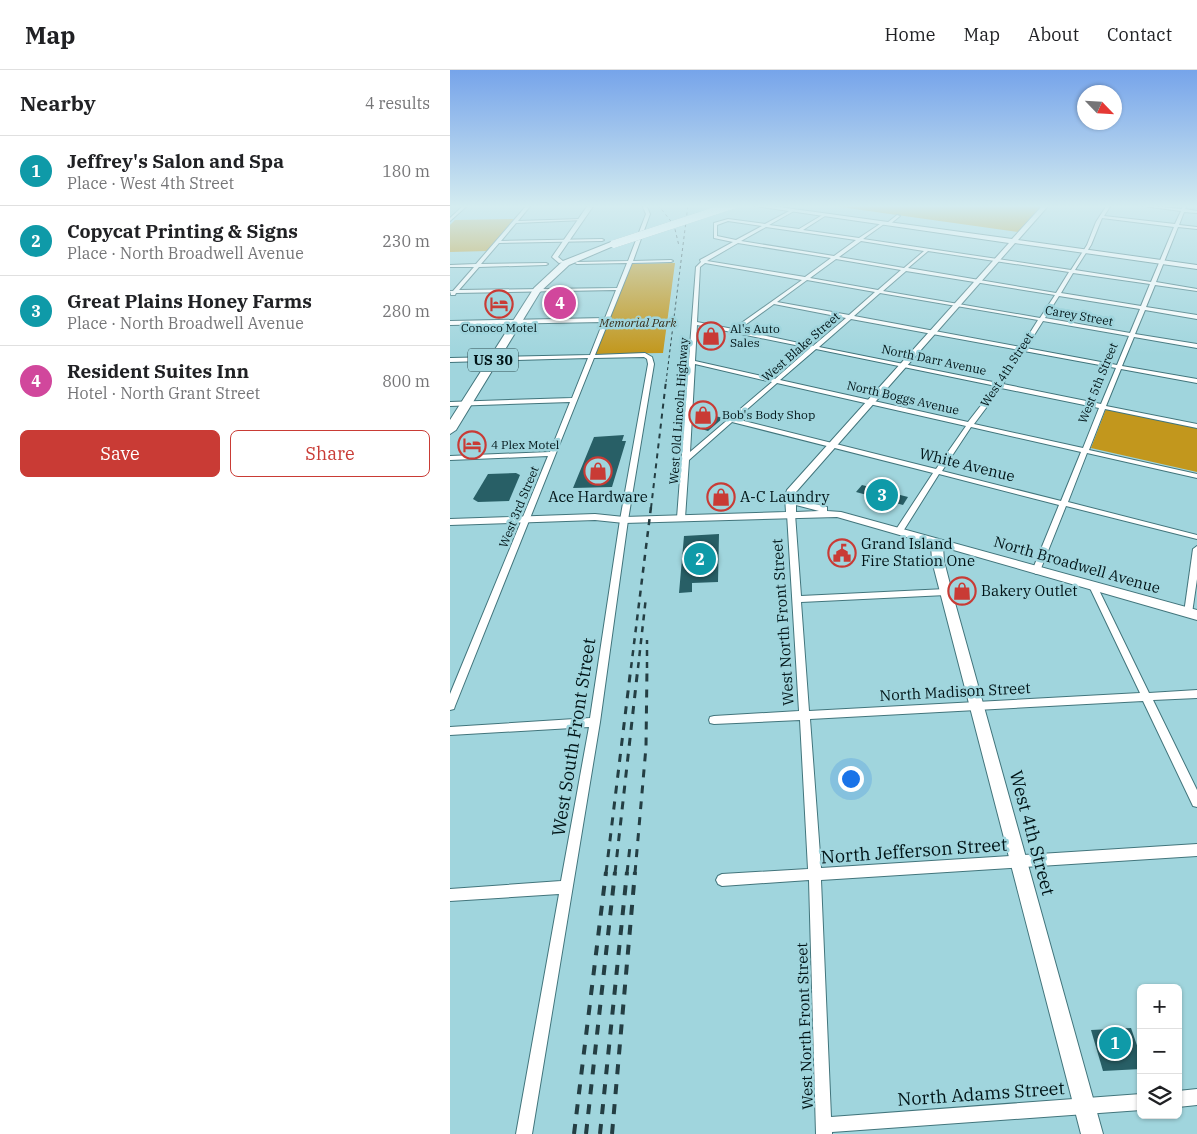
<!DOCTYPE html>
<meta charset="utf-8">
<style>
:root{--surface:#fff;--page:#f2f2f2;--text:#202124;--muted:#757577;--line:#e0e0e0;--accent:#c93b35}
body{margin:0;font-family:"IBM Plex Serif",serif;background:var(--page);color:var(--text)}
.controls{position:absolute;right:15px;bottom:15px;display:grid;overflow:hidden;border-radius:8px;box-shadow:0 1px 4px #0004}
.controls button{width:45px;height:45px;display:grid;place-items:center;padding:0;border:0;border-bottom:1px solid var(--line);background:var(--surface);color:var(--text);font:25px sans-serif}
.compass{position:absolute;left:627px;top:15px;width:45px;height:45px;border-radius:50%;background:var(--surface);box-shadow:0 1px 4px #0004;rotate:115deg}
.you{position:absolute;left:400px;top:708px;width:18px;height:18px;margin:-12px;border:4px solid #fff;border-radius:50%;background:#1a73e8;box-shadow:0 0 0 8px #1a73e833}
.badge{display:grid;place-items:center;width:32px;height:32px;border-radius:50%;background:var(--accent);color:#fff;font-size:16px;font-weight:700}
.pin{position:absolute;translate:-50% -50%;border:2px solid #fff;box-shadow:0 1px 5px #0006}
.list{margin:0;padding:0;list-style:none}
h2{display:flex;justify-content:space-between;align-items:center;height:65px;margin:0;padding:0 20px;font-size:21px}
h2 small{font-size:16px;font-weight:400;color:var(--muted)}
.list li{display:grid;grid-template-columns:32px 1fr auto;gap:15px;align-items:center;box-sizing:border-box;height:70px;padding:0 20px;border-top:1px solid var(--line)}
.list b{display:block;font-size:19px;white-space:nowrap}
.list p{margin:0;font-size:16px;white-space:nowrap;color:var(--muted)}
.list em{font-size:16px;font-style:normal;color:var(--muted)}
.actions{display:flex;gap:10px;padding:15px 20px}
.actions a{flex:1;padding:11px 0;border:1px solid var(--accent);border-radius:8px;text-align:center;font-size:18px;color:var(--accent)}
.actions .main{background:var(--accent);color:#fff}
.icon{flex:none;width:28px;height:28px;fill:none;stroke:currentColor;stroke-width:2;stroke-linecap:round;stroke-linejoin:round}
.map{position:relative;flex:none;width:747px;height:1064px;overflow:hidden}
header{display:flex;align-items:center;gap:30px;box-sizing:border-box;height:70px;padding:0 25px;background:var(--surface);border-bottom:1px solid var(--line)}
header strong{font-size:24px}
nav{display:flex;gap:28px;margin-inline-start:auto;font-size:18px}
main{display:flex}
aside{flex:1;background:var(--surface)}
.map>svg:first-child{display:block}
.green{fill:#c2971d}
.building{fill:#285f66}
.lines{fill:none;stroke-linecap:round;stroke-linejoin:round}
.street-casing{stroke:#42757c;stroke-width:2}
.secondary-casing{stroke:#42757c;stroke-width:2}
.highway-casing{stroke:#42757c;stroke-width:2}
.street{fill:#fff;fill-rule:evenodd}
.secondary{fill:#fff;fill-rule:evenodd}
.highway{fill:#fff;fill-rule:evenodd}
.rail-far4{stroke:#243e43;stroke-width:1;stroke-dasharray:3 3;stroke-linecap:butt}
.rail-far3{stroke:#243e43;stroke-width:2;stroke-dasharray:5 5;stroke-linecap:butt}
.rail-far2{stroke:#243e43;stroke-width:2.5;stroke-dasharray:6 6;stroke-linecap:butt}
.rail-far1{stroke:#243e43;stroke-width:3;stroke-dasharray:8 8;stroke-linecap:butt}
.rail{stroke:#243e43;stroke-width:4;stroke-dasharray:10 10;stroke-linecap:butt}
.highway-bridge-casing{stroke:#42757c;stroke-width:8;stroke-linecap:butt}
.highway-bridge{stroke:#fff;stroke-width:8}
.labels{text-anchor:middle;stroke-width:5;stroke-linejoin:round;paint-order:stroke}
.far-street-label{font-size:12px;fill:#011417;stroke:#a0d5dd}
.far-park-label{font-size:12px;font-style:italic;fill:#382f1b;stroke:#a0d5dd}
.far-poi-label{font-size:12px;fill:#011417;stroke:#a0d5dd;text-anchor:start}
.shield{fill:#a0d5dd;stroke:#314e52;stroke-width:1}
.shield-label{font-size:14px;font-weight:bold;fill:#011417}
.street-label{font-size:15px;fill:#011417;stroke:#a0d5dd}
.poi-label{font-size:15px;fill:#011417;stroke:#a0d5dd;text-anchor:start}
.near-street-label{font-size:18px;fill:#011417;stroke:#a0d5dd}
</style>
<header>
<strong>Map</strong>
<nav><a>Home</a><a>Map</a><a>About</a><a>Contact</a></nav>
</header>
<main>
<aside>
<h2>Nearby<small>4 results</small></h2>
<ul class="list">
<li><span class="badge" style="background:#0f9aa8">1</span><div><b>Jeffrey's Salon and Spa</b><p>Place · West 4th Street</p></div><em>180 m</em></li>
<li><span class="badge" style="background:#0f9aa8">2</span><div><b>Copycat Printing &amp; Signs</b><p>Place · North Broadwell Avenue</p></div><em>230 m</em></li>
<li><span class="badge" style="background:#0f9aa8">3</span><div><b>Great Plains Honey Farms</b><p>Place · North Broadwell Avenue</p></div><em>280 m</em></li>
<li><span class="badge" style="background:#d1479c">4</span><div><b>Resident Suites Inn</b><p>Hotel · North Grant Street</p></div><em>800 m</em></li>
</ul>
<div class="actions"><a class="main">Save</a><a>Share</a></div>
</aside>
<div class="map">
<svg width="747" height="1064" viewBox="0 0 747 1064">
<rect width="100%" height="100%" fill="#a0d5dd"/>
<g class="green">
<polygon points="376,135 592,135 568,162"/>
<polygon points="64,149 38,181 0,182 0,155 5,150"/>
<polygon points="225,193 213,283 146,284 181,194"/>
<polygon points="656,339 747,358 747,402 641,378"/>
</g>
<g class="building">
<polygon points="250,342 273,348 258,361 245,357 246,343"/>
<polygon points="174,365 172,371 176,371 162,417 123,418 144,367"/>
<polygon points="66,403 70,405 59,431 28,432 23,429 38,404"/>
<polygon points="412,415 458,427 453,435 406,422"/>
<polygon points="269,464 268,512 242,513 242,522 229,523 234,466"/>
<polygon points="681,958 691,987 691,999 653,1001 641,960"/>
</g>
<g class="lines">
<g class="street-casing">
<g id="street">
<polygon points="14,135 18,135 0,151 0,148"/>
<polygon points="77,135 81,135 68,151 131,149 133,150 66,153 51,171 152,169 154,170 152,171 49,173 31,194 96,193 98,194 96,195 29,197 9,220 167,218 177,193 127,194 125,193 127,192 178,191 196,144 192,135 196,135 200,144 183,191 221,190 223,191 221,192 182,193 145,285 195,283 202,287 204,294 178,450 150,652 82,1064 66,1064 109,824 0,831 0,819 111,811 139,657 0,665 0,657 140,648 170,450 198,294 197,289 194,287 144,288 5,636 4,639 0,640 0,624 98,386 0,390 0,386 100,382 120,332 0,336 0,332 122,328 138,288 0,292 0,288 140,285 153,252 0,255 0,251 155,248 166,220 6,223 5,225 1,225 0,221 3,221 24,197 0,197 0,195 26,194"/>
<path d="M657,135H661L654,146L725,154L731,141L686,135L732,139L733,135H737L735,139L747,141V143L734,142L729,155L747,157V159L728,157L706,212L747,219V221L705,215L696,237L747,245V249L695,240L685,264L747,274V278L684,267L672,296L747,309V313L671,299L656,336L747,354V358L655,339L639,380L747,404V408L637,383L618,432L747,465V469L616,436L590,501L586,504L582,501L609,435L489,404L452,463H449L445,461L483,403L282,352L239,390L235,448L231,450H228L227,448L246,197L251,192L250,190L283,172L264,168V153L278,149L315,154L343,139L344,141L319,155L349,159L374,144L375,146L353,160L409,168L433,152L434,154L413,169L621,200L637,175L646,152ZM652,148L724,157L701,212L625,200L641,175ZM278,151L312,156L286,170L267,166V155ZM316,157L406,170L384,186L291,171ZM411,171L474,181L454,198L389,187ZM288,173L381,188L355,207L257,191ZM478,181L619,202L606,223L458,198ZM386,189L451,200L428,220L360,208ZM255,193L352,210L283,259L247,252L250,197ZM456,201L605,225L590,248L433,221ZM623,203L700,214L691,236L611,223ZM357,210L425,222L399,245L327,232ZM430,223L588,250L571,277L404,246ZM609,226L690,239L680,263L595,248ZM324,234L396,248L363,276L288,260ZM401,249L569,280L548,313L369,277ZM593,251L679,266L667,295L576,278ZM247,255L360,278L325,309L245,291ZM366,279L546,316L518,352L330,310ZM574,281L666,298L651,334L553,314ZM245,294L322,312L240,382ZM327,313L516,356L486,399L286,349ZM551,318L649,338L633,378L524,354ZM521,357L631,382L611,431L492,401Z"/>
<polygon points="447,145 450,146 439,155 437,155 437,153"/>
<polygon points="338,442 341,442 345,444 351,526 496,519 500,522 496,525 351,532 359,641 690,623 639,516 643,513 647,516 699,623 747,620 747,628 703,630 747,720 747,737 743,736 693,631 360,649 371,798 747,774 747,786 371,810 381,1047 691,1024 691,1040 382,1062 382,1064 366,1064 359,810 272,816 268,814 266,810 268,806 272,804 358,799 350,650 264,654 260,653 259,650 260,647 264,646 349,641 337,444"/>
<polygon points="747,476 747,509 742,543 738,546 734,543 743,479"/>
<polygon points="747,1019 747,1035 728,1037 728,1021"/>
</g>
</g>
<g class="secondary-casing">
<g id="secondary">
<polygon points="138,135 144,135 108,187 114,192 109,193 102,187"/>
<path d="M299,135H314L562,169L593,135H599L568,170L747,195V199L565,173L346,422V427L350,430L377,437V441L391,442L747,540V550L493,477L494,491L502,522L653,1064H631L490,522L482,491L481,474L387,447L174,453L145,450L0,455V449L145,444L174,447L336,442L335,427L337,420L559,173ZM346,435L369,441L346,442Z"/>
</g>
</g>
<g class="highway-casing">
<polygon id="highway" points="161,172 168,174 119,195 90,222 6,360 0,364 0,350 84,218 113,191"/>
</g>
<use href="#street" class="street"/>
<use href="#secondary" class="secondary"/>
<use href="#highway" class="highway"/>
<g class="rail-far4">
<polyline points="208,135 224,155 229,176"/>
<polyline points="216,312 238,135"/>
</g>
<polyline class="rail-far3" points="201,438 216,311"/>
<g class="rail-far2">
<polyline points="181,598 201,437"/>
<polyline points="188,598 196,527"/>
<polyline points="197,598 197,570"/>
</g>
<g class="rail-far1">
<polyline points="156,803 181,597"/>
<polyline points="165,803 188,597"/>
<polyline points="177,803 180,776"/>
<polyline points="185,803 196,677 197,597"/>
</g>
<g class="rail">
<polyline points="124,1064 156,802"/>
<polyline points="136,1064 165,802"/>
<polyline points="150,1064 177,802"/>
<polyline points="162,1064 185,802"/>
</g>
<g class="highway-bridge-casing">
<polyline id="highway-bridge" points="164,174 283,135"/>
</g>
<use href="#highway-bridge" class="highway-bridge"/>
</g>
<linearGradient id="sky" x2="0" y2="1"><stop stop-color="#76a4ea"/><stop offset="0.48" stop-color="#d4ecf0"/><stop offset="1" stop-color="#d4ecf0" stop-opacity="0"/></linearGradient>
<rect width="747" height="284" fill="url(#sky)"/>
<defs>
<g id="hotel-ring" transform="scale(1.4375)"><circle r="9.5" fill="#a0d5dd" stroke="#c93b35" stroke-width="1.5"/><path d="M-6-4.5h1.5V1H6V5H4.5V3h-9V5H-6ZM-4 0a1.8 1.8 0 1 1 3.6 0ZM.5 0V-2.5h3Q6-2.5 6 0Z" fill="#c93b35"/></g>
<g id="shop-ring" transform="scale(1.4375)"><circle r="9.5" fill="#a0d5dd" stroke="#c93b35" stroke-width="1.5"/><path d="M-5-2.5h2.3a2.7 3.5 0 0 1 5.4 0H5L5.5 6h-11ZM-1.5-2.5h3a1.5 2.3 0 0 0-3 0Z" fill="#c93b35"/></g>
<g id="civic-ring" transform="scale(1.4375)"><circle r="9.5" fill="#a0d5dd" stroke="#c93b35" stroke-width="1.5"/><path d="M-.6-6.5H3V-4.5H.6V-3L4-1V1h2V6H-6V1h2V-1L-.6-3ZM-1.2 2.5V6h2.4V2.5Z" fill="#c93b35"/></g>
</defs>
<g fill-rule="evenodd">
<use href="#hotel-ring" x="49" y="234"/>
<use href="#shop-ring" x="261" y="266"/>
<use href="#shop-ring" x="253" y="345"/>
<use href="#hotel-ring" x="22" y="375"/>
<use href="#shop-ring" x="148" y="401"/>
<use href="#shop-ring" x="271" y="427"/>
<use href="#civic-ring" x="392" y="483"/>
<use href="#shop-ring" x="512" y="521"/>
</g>
<g class="labels">
<g class="far-street-label">
<text transform="translate(629 246) rotate(10)" y="4">Carey Street</text>
<text transform="translate(351 277) rotate(-41)" y="4">West Blake Street</text>
<text transform="translate(484 290) rotate(12)" y="4">North Darr Avenue</text>
<text transform="translate(557 300) rotate(-57)" y="4">West 4th Street</text>
<text transform="translate(648 313) rotate(-68)" y="4">West 5th Street</text>
<text transform="translate(453 328) rotate(13)" y="4">North Boggs Avenue</text>
<text transform="translate(229 341) rotate(-86)" y="4">West Old Lincoln Highway</text>
<text transform="translate(69 437) rotate(-68)" y="4">West 3rd Street</text>
</g>
<g class="far-park-label">
<text x="188" y="257">Memorial Park</text>
</g>
<g class="far-poi-label">
<text x="49" y="262" text-anchor="middle">Conoco Motel</text>
<text x="280" y="263">Al's Auto<tspan x="280" dy="14">Sales</tspan></text>
<text x="272" y="349">Bob's Body Shop</text>
<text x="41" y="379">4 Plex Motel</text>
</g>
<rect class="shield" x="18" y="278.5" width="50" height="23" rx="4"/>
<g class="shield-label">
<text x="43" y="295">US 30</text>
</g>
<g class="street-label">
<text transform="translate(517 395) rotate(14)" y="5">White Avenue</text>
<text transform="translate(627 495) rotate(16)" y="5">North Broadwell Avenue</text>
<text transform="translate(333 552) rotate(-94)" y="5">West North Front Street</text>
<text transform="translate(505 622) rotate(-3)" y="5">North Madison Street</text>
<text transform="translate(355 956) rotate(-92)" y="5">West North Front Street</text>
</g>
<g class="poi-label">
<text x="148" y="432" text-anchor="middle">Ace Hardware</text>
<text x="290" y="432">A-C Laundry</text>
<text x="411" y="479">Grand Island<tspan x="411" dy="17">Fire Station One</tspan></text>
<text x="531" y="526">Bakery Outlet</text>
</g>
<g class="near-street-label">
<text transform="translate(124 667) rotate(-81)" y="6">West South Front Street</text>
<text transform="translate(582 763) rotate(75)" y="6">West 4th Street</text>
<text transform="translate(464 781) rotate(-4)" y="6">North Jefferson Street</text>
<text transform="translate(531 1024) rotate(-4)" y="6">North Adams Street</text>
</g>
</g>
</svg>
<div class="controls">
<button>+</button>
<button>−</button>
<button><svg class="icon" aria-label="layers" viewBox="0 0 24 24"><path d="M12 4l9 5-9 5-9-5zM3 14l9 5 9-5"/></svg></button>
</div>
<svg class="compass" viewBox="-18 -18 36 36"><path d="M0-13l5 13h-10z" fill="#e53935"/><path d="M0 13l5-13h-10z" fill="#757577"/></svg>
<div class="you"></div>
<div class="pin badge" style="left:665px;top:973px;background:#0f9aa8">1</div>
<div class="pin badge" style="left:250px;top:489px;background:#0f9aa8">2</div>
<div class="pin badge" style="left:432px;top:425px;background:#0f9aa8">3</div>
<div class="pin badge" style="left:110px;top:233px;background:#d1479c">4</div>
</div>
</main>
